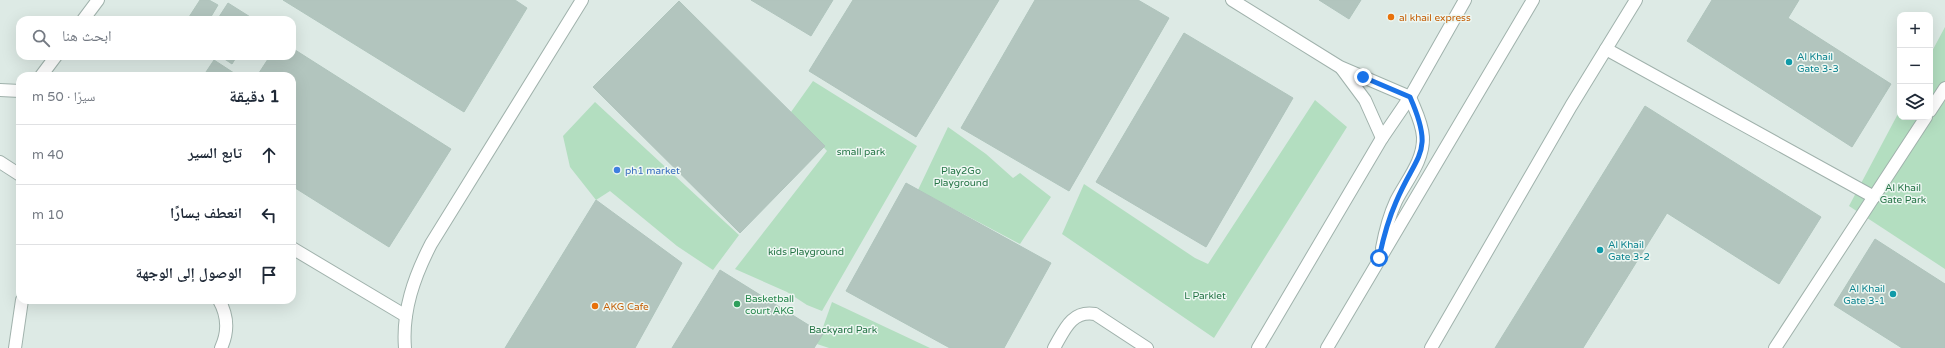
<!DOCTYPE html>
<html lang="ar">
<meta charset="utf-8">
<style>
:root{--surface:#fff;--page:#f2f2f3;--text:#1f2937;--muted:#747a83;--line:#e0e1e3}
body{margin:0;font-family:"Varela Round","Noto Naskh Arabic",sans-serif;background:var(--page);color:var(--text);direction:rtl}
.controls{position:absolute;right:12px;top:12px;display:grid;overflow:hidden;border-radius:8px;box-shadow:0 4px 16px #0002}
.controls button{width:36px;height:36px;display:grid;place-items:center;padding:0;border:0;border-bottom:1px solid var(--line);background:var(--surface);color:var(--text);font:20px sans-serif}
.stop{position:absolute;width:12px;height:12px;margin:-9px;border:3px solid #1a73e8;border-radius:50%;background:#fff}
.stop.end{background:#1a73e8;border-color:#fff;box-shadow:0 1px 4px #0008}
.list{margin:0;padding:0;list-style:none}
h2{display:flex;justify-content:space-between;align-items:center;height:52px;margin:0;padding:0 16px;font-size:17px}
h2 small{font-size:13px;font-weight:400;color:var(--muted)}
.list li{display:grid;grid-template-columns:26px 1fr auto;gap:12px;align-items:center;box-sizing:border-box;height:60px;padding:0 16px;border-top:1px solid var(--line)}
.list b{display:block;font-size:15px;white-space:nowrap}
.list em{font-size:13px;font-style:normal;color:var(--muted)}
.icon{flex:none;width:22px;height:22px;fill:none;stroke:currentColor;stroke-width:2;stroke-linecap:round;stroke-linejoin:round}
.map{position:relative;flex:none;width:1945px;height:348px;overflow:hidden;direction:ltr}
.search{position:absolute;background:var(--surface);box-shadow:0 4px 16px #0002;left:16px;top:16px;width:280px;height:44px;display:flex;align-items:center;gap:10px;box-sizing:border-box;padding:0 14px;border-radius:12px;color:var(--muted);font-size:15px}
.panel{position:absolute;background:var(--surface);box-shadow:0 4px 16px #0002;left:16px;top:72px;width:280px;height:232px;border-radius:12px;direction:rtl}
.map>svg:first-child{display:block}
.green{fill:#b3dec0}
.building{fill:#b2c5be;stroke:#afc4bc}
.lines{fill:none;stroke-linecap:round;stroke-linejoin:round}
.service-casing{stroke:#a0b2ac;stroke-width:14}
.minor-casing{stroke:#a0b2ac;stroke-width:14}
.tertiary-casing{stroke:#a0b2ac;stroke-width:14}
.service{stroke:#fff;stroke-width:12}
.minor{stroke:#fff;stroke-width:12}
.tertiary{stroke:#fff;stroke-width:12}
.route{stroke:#1a73e8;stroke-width:5}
.food-dot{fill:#e8710a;stroke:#edf7f2;stroke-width:1.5}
.culture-dot{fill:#0f9aa8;stroke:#edf7f2;stroke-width:1.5}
.shop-dot{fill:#3f7fe0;stroke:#edf7f2;stroke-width:1.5}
.leisure-dot{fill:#2e9e5b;stroke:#edf7f2;stroke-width:1.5}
.labels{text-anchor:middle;stroke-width:3;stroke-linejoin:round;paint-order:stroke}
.food-label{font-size:10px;fill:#c56008;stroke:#edf7f2;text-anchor:start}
.culture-label{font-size:10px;fill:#0d838f;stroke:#edf7f2;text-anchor:start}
.park-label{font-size:10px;fill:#257446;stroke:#edf7f2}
.shop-label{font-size:10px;fill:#366cbe;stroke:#edf7f2;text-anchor:start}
.leisure-label{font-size:10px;fill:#27864d;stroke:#edf7f2;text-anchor:start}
</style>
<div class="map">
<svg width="1945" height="348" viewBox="0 0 1945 348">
<rect width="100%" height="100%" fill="#ddeae5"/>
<g class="green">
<polygon points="1945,27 1945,269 1849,206 1900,110 1900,117 1930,117 1930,55"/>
<polygon points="813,81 917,146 822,311 807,305 787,292 735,269 827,151 791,112"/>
<polygon points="1315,100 1347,127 1214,338 1062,234 1084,184 1195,258 1208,264"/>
<polygon points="595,102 739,235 713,270 677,246 610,191 596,200 570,167 563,136"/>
<polygon points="948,127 986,154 1013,178 1020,173 1051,197 1020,244 918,190"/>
<polygon points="832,302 930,348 829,348 817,344"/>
</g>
<g class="building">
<polygon points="200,0 209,0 218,5 209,20 194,20 189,17"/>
<polygon points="283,0 515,0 527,8 464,112"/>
<polygon points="751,0 833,0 811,36"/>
<polygon points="853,0 999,0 916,137 809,71"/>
<polygon points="1035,0 1138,0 1169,18 1069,191 961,128"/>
<polygon points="1319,0 1361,0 1349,19"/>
<polygon points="1712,0 1799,0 1788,18 1891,84 1852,147 1687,41"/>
<polygon points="679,1 825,146 740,233 593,87"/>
<polygon points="228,3 255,20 217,20"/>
<polygon points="1184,33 1293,98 1206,247 1096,182"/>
<polygon points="292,48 451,149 389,247 292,186 292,76 257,76 270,56 292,56"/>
<polygon points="220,56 237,56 232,64"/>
<polygon points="214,60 237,75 236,76 204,75"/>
<polygon points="1645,106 1821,217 1779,284 1667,213 1583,348 1495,348"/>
<polygon points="906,183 1051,263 1004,348 950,348 846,291"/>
<polygon points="596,200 682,263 635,348 505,348"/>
<polygon points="1875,239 1945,284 1945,348 1902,348 1834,305"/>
<polygon points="720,270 823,334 814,348 672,348"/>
</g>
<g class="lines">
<g class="service-casing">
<g id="service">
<polyline points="83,20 98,0"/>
<polyline points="41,76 56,56"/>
<polyline points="0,90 20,91"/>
<polyline points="0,162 20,175"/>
<polyline points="292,248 406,316"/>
<path d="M219,300C228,316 229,331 221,348"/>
<polyline points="15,348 22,300"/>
<path d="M1054,348C1064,331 1071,310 1095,314L1147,348"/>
</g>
</g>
<g class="minor-casing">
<g id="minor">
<polyline points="1232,0 1340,67 1410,97"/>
<polyline points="1606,49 1874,197"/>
<polyline points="1342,69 1365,100 1382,138"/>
<polyline points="1930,111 1945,88"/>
<path d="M405,348C402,311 414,277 431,244L582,0"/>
<polyline points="1431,348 1571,106 1636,0"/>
<polyline points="1775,348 1926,117"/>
</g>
</g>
<g class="tertiary-casing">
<g id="tertiary">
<path d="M1382,248C1385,232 1389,216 1396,201C1406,181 1424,161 1423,137C1422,122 1415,110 1410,97"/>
<polyline points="1258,348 1382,138 1410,97 1465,0"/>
<polyline points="1327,348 1533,0"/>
</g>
</g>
<use href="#service" class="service"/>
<use href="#minor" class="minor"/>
<use href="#tertiary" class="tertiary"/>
</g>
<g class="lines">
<path class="route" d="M1363,77L1410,97C1435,154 1417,152 1396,202C1388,220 1383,239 1379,258"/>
</g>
<g class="food-dot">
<circle cx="1391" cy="17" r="4"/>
<circle cx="595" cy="306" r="4"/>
</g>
<g class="culture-dot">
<circle cx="1789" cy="62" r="4"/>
<circle cx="1600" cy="250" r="4"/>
<circle cx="1893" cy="294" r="4"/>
</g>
<circle class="shop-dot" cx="617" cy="170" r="4"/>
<circle class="leisure-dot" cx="737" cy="304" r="4"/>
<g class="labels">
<g class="food-label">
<text x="1399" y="21">al khail express</text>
<text x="603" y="310">AKG Cafe</text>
</g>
<g class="culture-label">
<text x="1797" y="60">Al Khail<tspan x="1797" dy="12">Gate 3-3</tspan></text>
<text x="1608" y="248">Al Khail<tspan x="1608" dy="12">Gate 3-2</tspan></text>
<text x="1885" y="292" text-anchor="end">Al Khail<tspan x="1885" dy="12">Gate 3-1</tspan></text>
</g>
<g class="park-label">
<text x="861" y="155">small park</text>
<text x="961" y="174">Play2Go<tspan x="961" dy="12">Playground</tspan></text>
<text x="1903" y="191">Al Khail<tspan x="1903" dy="12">Gate Park</tspan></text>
<text x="806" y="255">kids Playground</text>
<text x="1205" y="299">L Parklet</text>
<text x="843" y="333">Backyard Park</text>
</g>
<g class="shop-label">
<text x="625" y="174">ph1 market</text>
</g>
<g class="leisure-label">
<text x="745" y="302">Basketball<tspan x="745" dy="12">court AKG</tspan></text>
</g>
</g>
</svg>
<div class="controls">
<button>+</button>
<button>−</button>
<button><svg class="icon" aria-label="layers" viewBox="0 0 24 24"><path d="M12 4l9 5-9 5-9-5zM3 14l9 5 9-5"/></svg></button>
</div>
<div class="stop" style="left:1379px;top:258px"></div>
<div class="stop end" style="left:1363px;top:77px"></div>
<div class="search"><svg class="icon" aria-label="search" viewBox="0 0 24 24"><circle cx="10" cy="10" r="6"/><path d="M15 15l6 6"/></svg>ابحث هنا</div>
<section class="panel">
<h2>1 دقيقة<small>سيرًا · 50 m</small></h2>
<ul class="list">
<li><svg class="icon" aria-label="ahead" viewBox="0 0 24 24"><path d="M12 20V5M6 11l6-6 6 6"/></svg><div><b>تابع السير</b></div><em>40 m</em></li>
<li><svg class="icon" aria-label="left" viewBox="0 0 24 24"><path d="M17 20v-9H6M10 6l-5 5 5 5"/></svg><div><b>انعطف يسارًا</b></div><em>10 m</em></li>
<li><svg class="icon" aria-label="arrive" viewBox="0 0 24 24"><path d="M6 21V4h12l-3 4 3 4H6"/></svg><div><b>الوصول إلى الوجهة</b></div></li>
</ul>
</section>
</div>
